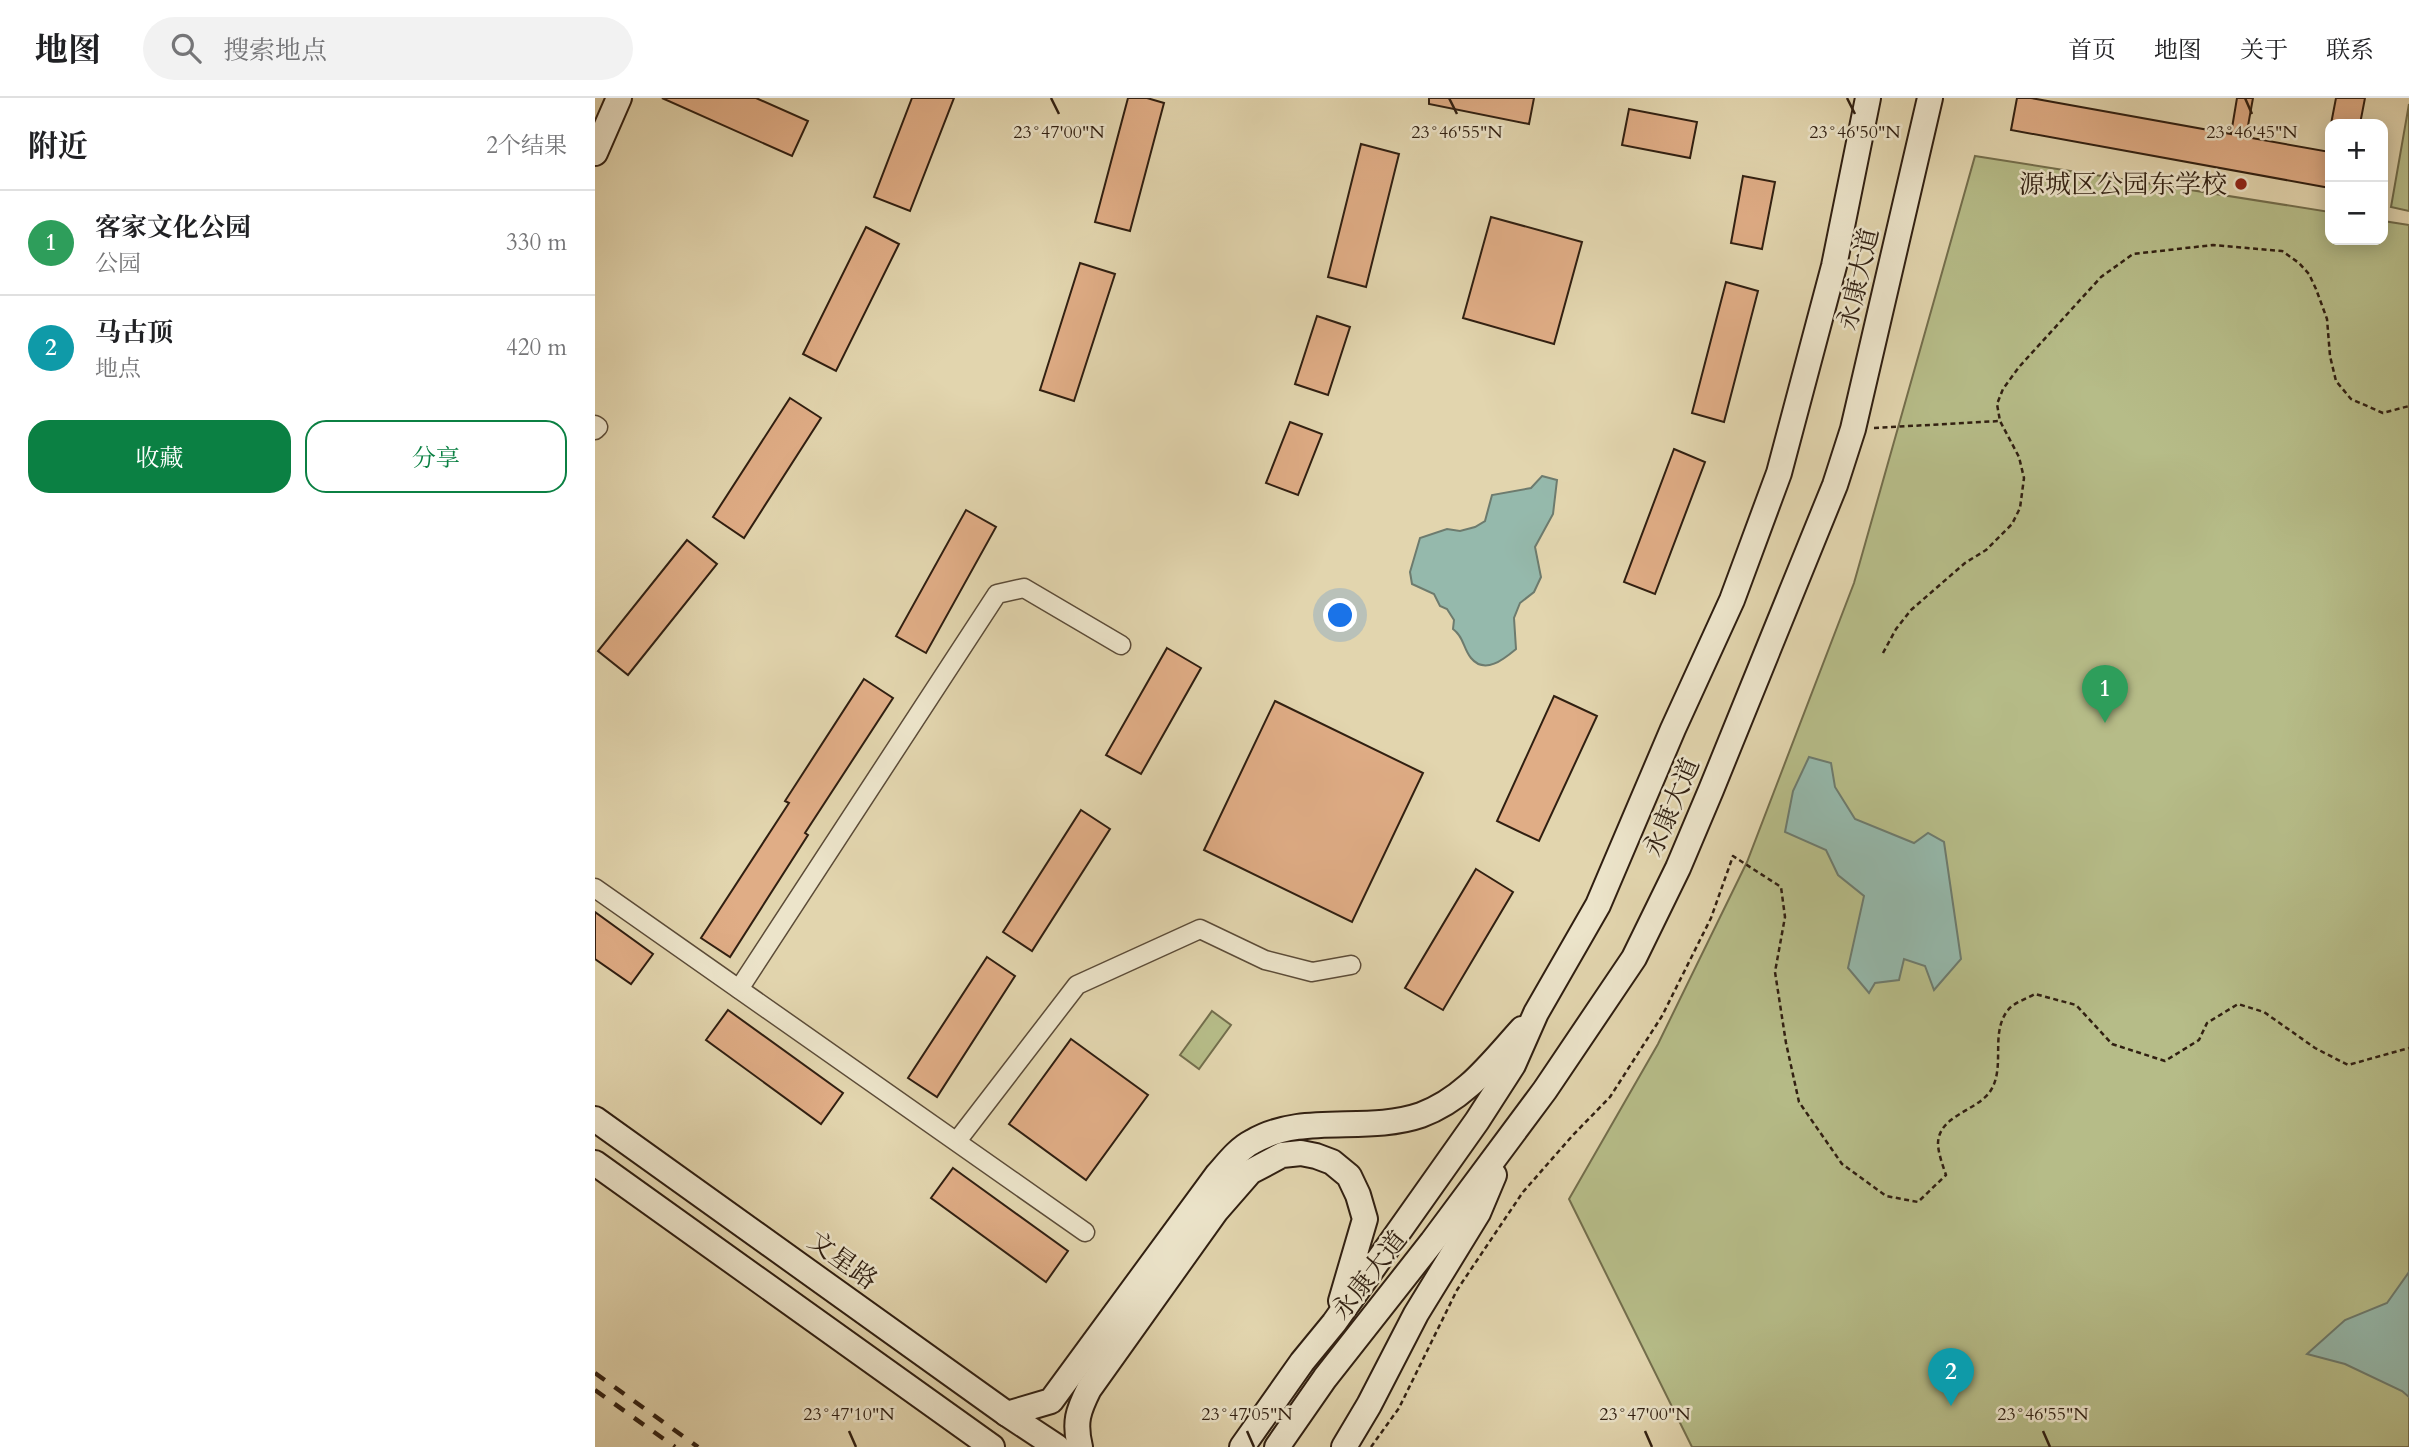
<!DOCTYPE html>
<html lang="zh">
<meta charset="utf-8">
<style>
:root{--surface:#fff;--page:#f2f2f2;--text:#202124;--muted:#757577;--line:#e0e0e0;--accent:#0b8043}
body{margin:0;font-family:Cardo,"Noto Serif SC",serif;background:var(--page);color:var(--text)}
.controls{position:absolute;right:21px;top:21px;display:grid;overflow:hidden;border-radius:14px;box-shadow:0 4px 18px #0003}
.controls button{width:63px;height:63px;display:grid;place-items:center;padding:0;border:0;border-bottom:2px solid var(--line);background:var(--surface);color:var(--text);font:35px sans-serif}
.you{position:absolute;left:746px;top:518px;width:24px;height:24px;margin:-18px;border:5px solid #fff;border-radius:50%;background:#1a73e8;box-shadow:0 0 0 10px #1a73e833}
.badge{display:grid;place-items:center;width:46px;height:46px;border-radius:50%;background:var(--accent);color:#fff;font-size:23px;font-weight:700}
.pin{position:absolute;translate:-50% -58px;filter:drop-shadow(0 2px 4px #0008)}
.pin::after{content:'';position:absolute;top:37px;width:24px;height:21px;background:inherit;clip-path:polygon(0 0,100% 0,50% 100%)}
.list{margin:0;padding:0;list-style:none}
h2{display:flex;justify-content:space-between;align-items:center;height:91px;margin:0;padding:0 28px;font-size:30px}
h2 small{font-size:23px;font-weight:400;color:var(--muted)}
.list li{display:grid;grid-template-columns:46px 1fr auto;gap:21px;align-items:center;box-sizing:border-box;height:105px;padding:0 28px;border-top:2px solid var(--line)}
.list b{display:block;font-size:26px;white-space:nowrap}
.list p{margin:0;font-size:23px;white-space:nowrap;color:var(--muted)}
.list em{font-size:23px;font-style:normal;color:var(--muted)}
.actions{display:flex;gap:14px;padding:21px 28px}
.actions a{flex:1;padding:16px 0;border:2px solid var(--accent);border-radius:21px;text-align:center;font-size:24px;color:var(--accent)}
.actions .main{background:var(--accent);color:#fff}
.icon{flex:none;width:38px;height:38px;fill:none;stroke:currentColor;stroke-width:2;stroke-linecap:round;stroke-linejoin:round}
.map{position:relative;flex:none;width:1814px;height:1349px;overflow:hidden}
header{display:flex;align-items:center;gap:42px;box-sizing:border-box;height:98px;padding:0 35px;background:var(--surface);border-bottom:2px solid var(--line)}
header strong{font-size:33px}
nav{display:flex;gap:38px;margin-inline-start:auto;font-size:24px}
.search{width:490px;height:63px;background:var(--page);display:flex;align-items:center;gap:18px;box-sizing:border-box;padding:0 24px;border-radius:38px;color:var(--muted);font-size:26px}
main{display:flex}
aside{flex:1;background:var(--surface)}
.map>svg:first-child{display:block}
.green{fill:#b6bc88;stroke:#736e4c;stroke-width:2}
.water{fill:#95b9ac;stroke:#6d7b6e;stroke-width:2}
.building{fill:#e0ad86;stroke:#301f11;stroke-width:2}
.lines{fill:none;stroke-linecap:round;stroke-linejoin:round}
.street-casing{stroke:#5c4c38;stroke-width:21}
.secondary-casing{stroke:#301f11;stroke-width:28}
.path{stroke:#301f11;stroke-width:2.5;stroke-dasharray:5 3.5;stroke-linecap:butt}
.street{stroke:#ece4ca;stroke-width:18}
.secondary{stroke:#ece4ca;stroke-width:24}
.rail{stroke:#301f11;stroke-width:4.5;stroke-dasharray:12 12;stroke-linecap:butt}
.ticks{fill:none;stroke:#301f11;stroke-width:2.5}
.poi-dot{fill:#8f2418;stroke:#ece4ca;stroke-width:2.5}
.labels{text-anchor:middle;stroke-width:5;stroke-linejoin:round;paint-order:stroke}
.poi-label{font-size:26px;fill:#301f11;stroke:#ece4ca;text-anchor:end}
.street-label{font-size:26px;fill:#301f11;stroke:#ece4ca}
.ticks-label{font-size:18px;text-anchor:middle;fill:#301f11;stroke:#ece4ca;stroke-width:5;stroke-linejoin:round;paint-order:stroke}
</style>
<header>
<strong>地图</strong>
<div class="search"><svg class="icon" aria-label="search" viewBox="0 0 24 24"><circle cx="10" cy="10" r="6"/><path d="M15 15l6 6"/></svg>搜索地点</div>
<nav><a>首页</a><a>地图</a><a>关于</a><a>联系</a></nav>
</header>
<main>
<aside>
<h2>附近<small>2个结果</small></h2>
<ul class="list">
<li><span class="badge" style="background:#2e9e5b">1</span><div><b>客家文化公园</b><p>公园</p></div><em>330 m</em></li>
<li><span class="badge" style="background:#0f9aa8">2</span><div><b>马古顶</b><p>地点</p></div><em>420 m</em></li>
</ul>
<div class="actions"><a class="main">收藏</a><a>分享</a></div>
</aside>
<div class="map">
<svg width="1814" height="1349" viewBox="0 0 1814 1349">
<rect width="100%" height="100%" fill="#e2d5ae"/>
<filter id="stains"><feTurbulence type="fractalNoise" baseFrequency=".00286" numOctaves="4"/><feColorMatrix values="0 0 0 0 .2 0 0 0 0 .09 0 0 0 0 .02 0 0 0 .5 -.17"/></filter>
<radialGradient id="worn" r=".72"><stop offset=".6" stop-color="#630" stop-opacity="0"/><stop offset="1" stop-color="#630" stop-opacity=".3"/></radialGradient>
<g class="green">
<polygon points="1814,6 1814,113 1796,109"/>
<polygon points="1380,58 1735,114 1735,142 1788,142 1788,123 1814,127 1814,1349 1097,1349 974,1101 1063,946 1152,764 1259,485"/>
<polygon points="617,913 636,927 604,971 585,957"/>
</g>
<g class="water">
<path d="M947,378L962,382L958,416L940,449L946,479L939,494L925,505L919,520L921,551C909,561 890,577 876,560C868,550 869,539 858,531L859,522L852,511L845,508L839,496L817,486L815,474L825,440L852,431L865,433L880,429L890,423L897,397L936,390Z"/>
<polygon points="1214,659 1236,665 1240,689 1260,721 1319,745 1333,735 1349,744 1366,861 1339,892 1330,868 1309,861 1304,882 1280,885 1274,895 1253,870 1269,798 1243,777 1231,752 1190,734 1198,693"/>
<polygon points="1814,1174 1814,1299 1807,1293 1750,1266 1712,1256 1750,1222 1792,1205"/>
</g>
<g class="building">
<polygon points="67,0 161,0 213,23 197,58"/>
<polygon points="317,0 359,0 315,113 279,99"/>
<polygon points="533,0 552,0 569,5 535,133 500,124"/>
<polygon points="834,0 939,0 934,26 834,6"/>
<polygon points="1422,0 1436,0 1636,36 1642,0 1658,0 1651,39 1735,54 1735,90 1416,32"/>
<polygon points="1741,0 1770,0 1765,26 1736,26"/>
<polygon points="1034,11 1102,24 1095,60 1027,47"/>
<polygon points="766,46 804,56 771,189 733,179"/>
<polygon points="1148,78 1180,84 1167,151 1136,145"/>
<polygon points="896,119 987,144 959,246 868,220"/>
<polygon points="271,129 304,146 241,273 208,256"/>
<polygon points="485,165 520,176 479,303 445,292"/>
<polygon points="1131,184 1163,193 1129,324 1097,315"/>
<polygon points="722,218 755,229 733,297 700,286"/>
<polygon points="195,300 226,320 149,440 118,419"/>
<polygon points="695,324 727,336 703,397 671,385"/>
<polygon points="1079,351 1110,364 1060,496 1029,484"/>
<polygon points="371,412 401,429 331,555 301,538"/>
<polygon points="92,442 122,466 33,577 3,553"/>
<polygon points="572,550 606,570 546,676 511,657"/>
<polygon points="269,581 298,600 210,735 213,737 135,859 106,840 194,705 190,703"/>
<polygon points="959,598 1002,618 944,743 902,723"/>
<polygon points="680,603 828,675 757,824 609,752"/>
<polygon points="486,712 515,731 437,853 408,834"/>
<polygon points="881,771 918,794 848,912 810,890"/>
<polygon points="0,814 58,856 36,886 0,861"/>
<polygon points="392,859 420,878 342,999 313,980"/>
<polygon points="133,912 248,995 226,1026 111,942"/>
<polygon points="476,941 553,997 491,1082 414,1026"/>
<polygon points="358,1070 473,1153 451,1184 336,1100"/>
</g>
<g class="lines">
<g class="street-casing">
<g id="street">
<polyline points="0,327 3,329 0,332"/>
<polyline points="0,790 490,1134"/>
<polyline points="144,891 402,496 429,490 526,547"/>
<polyline points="362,1043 482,887 605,831 670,862 717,874 756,867"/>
</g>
</g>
<g class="secondary-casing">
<g id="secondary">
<polyline points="0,55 24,0"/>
<polyline points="0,1021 412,1316 462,1349"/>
<polyline points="0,1065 397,1349"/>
<path d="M412,1316L456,1303L622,1077C632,1066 643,1051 657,1044C708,1014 771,1036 826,1017C870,1001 897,964 927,931"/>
<path d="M485,1349C479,1324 483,1313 494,1291L621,1113L655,1074L687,1057L706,1055L721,1058L737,1064L754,1078L763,1097L770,1121L746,1203"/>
<polyline points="647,1349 707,1264 739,1225 882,1023 918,967 941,915 1003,807 1078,631 1137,502 1184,375 1239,168 1273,0"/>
<polyline points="682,1349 730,1280 837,1144 950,992 1039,860 1083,770 1116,692 1240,387 1258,331 1335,0"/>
<polyline points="749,1349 774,1307 821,1216 883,1115 899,1077"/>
</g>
</g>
<g class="path">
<polyline points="1279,330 1405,323"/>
<polyline points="1288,555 1301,531 1316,512 1370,465 1391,452 1417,426 1425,410 1429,380 1424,359 1405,323 1402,306 1408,291 1424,269 1506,179 1538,156 1618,147 1687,153 1704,165 1714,176 1721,191 1732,221 1735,258 1741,283 1756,301 1788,315 1814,308"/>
<path d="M776,1349L804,1310L862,1192L928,1094L978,1037L1015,999L1067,918L1116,820L1138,758L1186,789L1190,819L1180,874L1191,945L1204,1004L1247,1066L1291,1098L1323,1104L1351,1077C1348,1068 1343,1055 1343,1045C1344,1018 1380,1013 1394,995C1412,971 1394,936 1413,912C1418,905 1433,900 1440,896L1481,907L1517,946L1570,963L1604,942L1612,925L1643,906L1669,914L1720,950L1753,967L1814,950"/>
</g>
<use href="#street" class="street"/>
<use href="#secondary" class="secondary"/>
<g class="rail">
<polyline points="0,1275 103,1349"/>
<polyline points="0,1292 80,1349"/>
</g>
</g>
<path class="ticks" d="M456,0L464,16M854,0L862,16M1252,0L1260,16M1650,0L1657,16M254,1333L261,1349M652,1333L659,1349M1050,1333L1057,1349M1448,1333L1455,1349"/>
<circle class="poi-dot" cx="1646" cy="86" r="7"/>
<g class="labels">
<g class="poi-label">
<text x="1632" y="95">源城区公园东学校</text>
</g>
<g class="street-label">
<text transform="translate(1263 181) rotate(-77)" y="9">永康大道</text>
<text transform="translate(1076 709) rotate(-67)" y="9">永康大道</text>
<text transform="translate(248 1162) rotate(36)" y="9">文星路</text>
<text transform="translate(774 1177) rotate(-52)" y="9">永康大道</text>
</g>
</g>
<g class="ticks-label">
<text x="464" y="40">23°47'00"N</text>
<text x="862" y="40">23°46'55"N</text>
<text x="1260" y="40">23°46'50"N</text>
<text x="1657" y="40">23°46'45"N</text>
<text x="254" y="1322">23°47'10"N</text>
<text x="652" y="1322">23°47'05"N</text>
<text x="1050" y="1322">23°47'00"N</text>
<text x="1448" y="1322">23°46'55"N</text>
</g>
<rect width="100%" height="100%" filter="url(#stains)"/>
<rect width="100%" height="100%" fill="url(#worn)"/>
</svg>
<div class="controls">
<button>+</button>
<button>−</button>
</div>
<div class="you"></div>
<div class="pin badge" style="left:1510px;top:625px;background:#2e9e5b">1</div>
<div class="pin badge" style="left:1356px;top:1308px;background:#0f9aa8">2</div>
</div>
</main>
